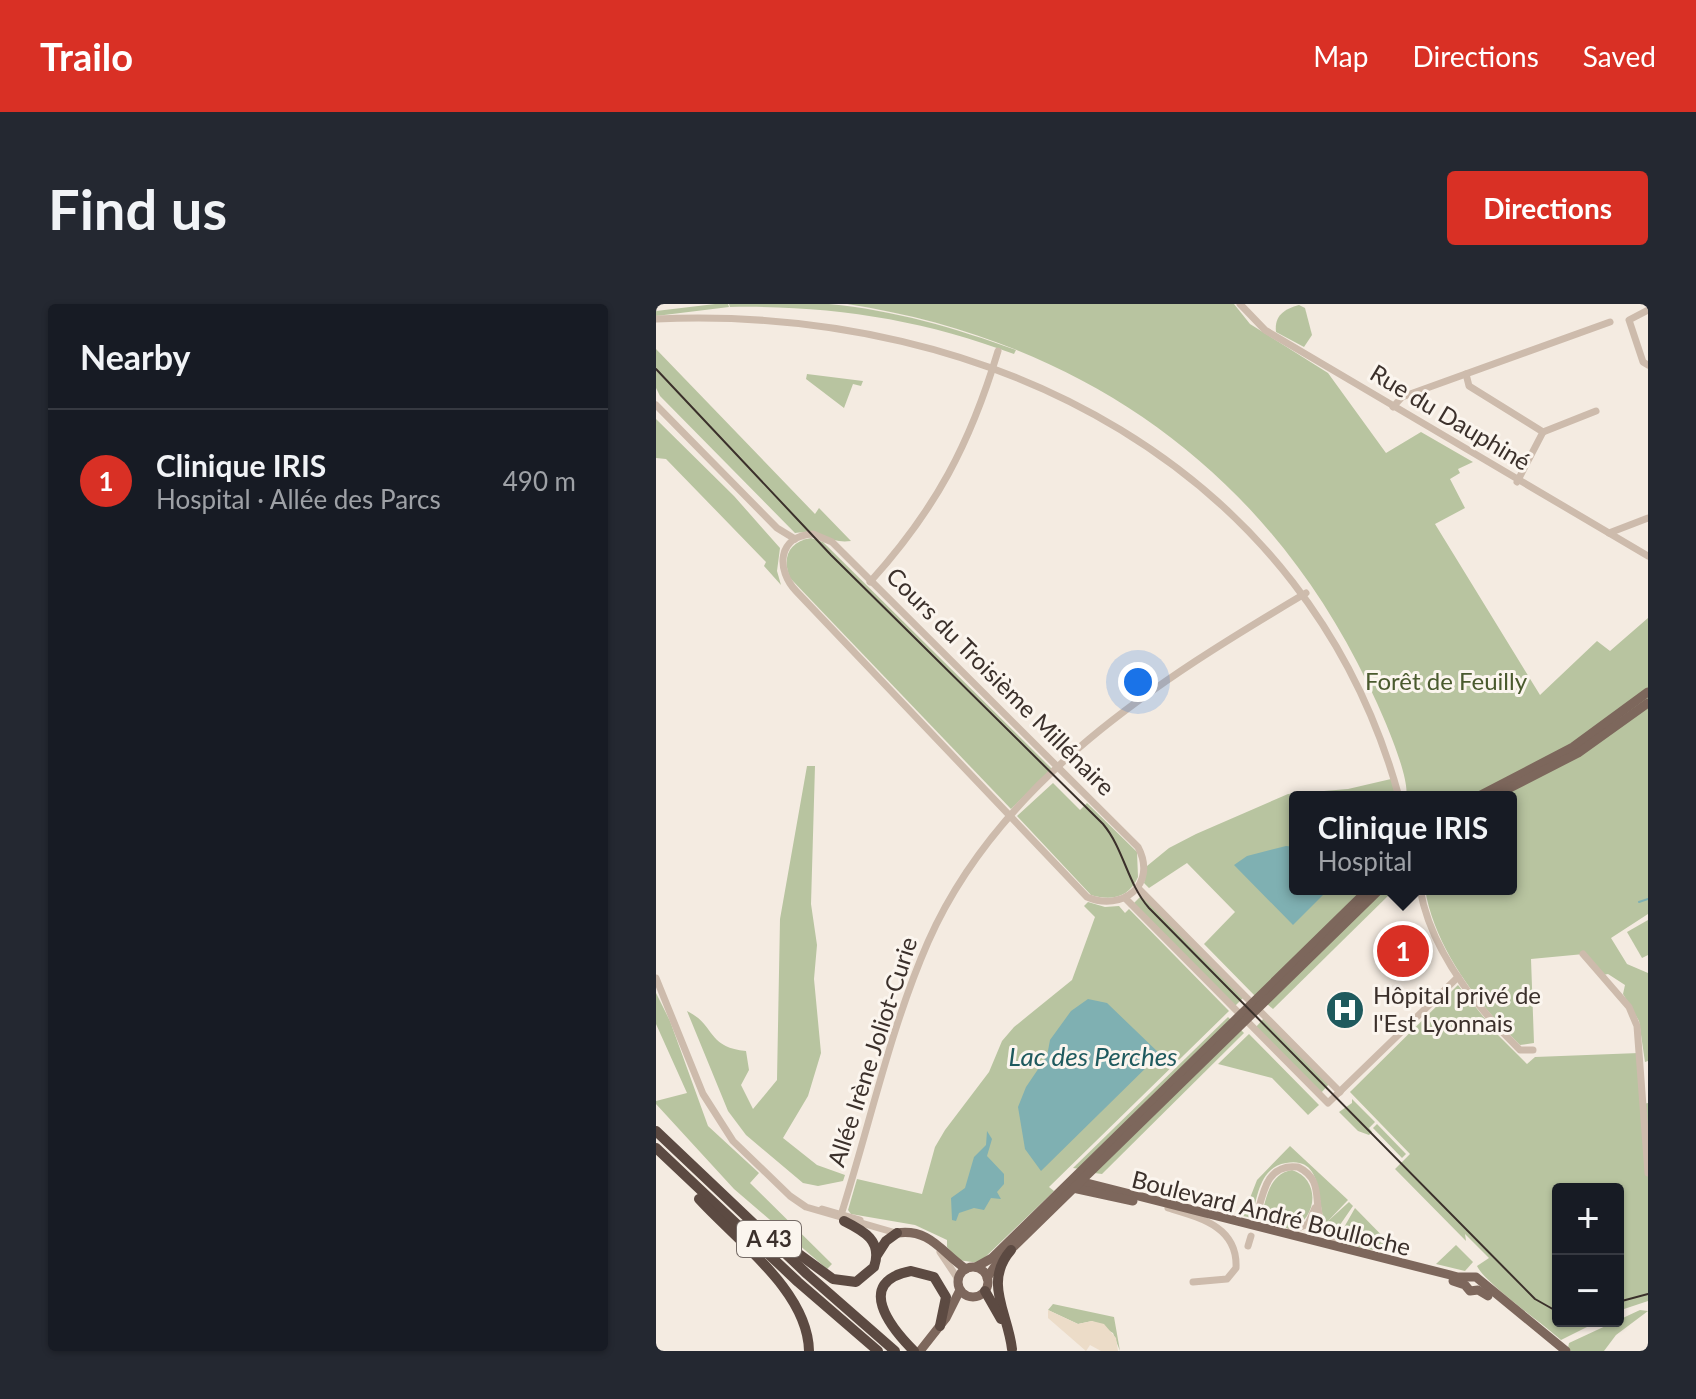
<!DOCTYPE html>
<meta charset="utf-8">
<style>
:root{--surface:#171b24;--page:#242831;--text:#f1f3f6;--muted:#9ea1a6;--line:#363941;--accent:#d93025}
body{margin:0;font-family:Lato,sans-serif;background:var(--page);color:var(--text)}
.controls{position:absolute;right:24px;bottom:24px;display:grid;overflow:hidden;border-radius:8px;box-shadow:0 2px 6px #0004}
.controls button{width:72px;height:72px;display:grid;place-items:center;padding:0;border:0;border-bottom:2px solid var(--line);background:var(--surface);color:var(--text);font:40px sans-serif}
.you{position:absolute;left:482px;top:378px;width:28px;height:28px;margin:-20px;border:6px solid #fff;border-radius:50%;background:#1a73e8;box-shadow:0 0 0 12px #1a73e833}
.badge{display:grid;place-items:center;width:52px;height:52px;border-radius:50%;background:var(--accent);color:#fff;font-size:26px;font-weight:700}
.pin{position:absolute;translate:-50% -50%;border:4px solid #fff;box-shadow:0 2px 8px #0006}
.popup{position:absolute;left:633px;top:487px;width:228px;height:104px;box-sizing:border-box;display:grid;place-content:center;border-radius:8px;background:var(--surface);filter:drop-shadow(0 2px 6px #0005);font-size:26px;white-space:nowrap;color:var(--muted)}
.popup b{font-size:30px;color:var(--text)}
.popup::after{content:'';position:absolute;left:50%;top:100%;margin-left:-16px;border:16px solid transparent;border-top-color:var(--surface)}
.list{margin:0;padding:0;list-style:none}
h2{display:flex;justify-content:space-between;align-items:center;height:104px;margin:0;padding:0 32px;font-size:34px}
h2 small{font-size:26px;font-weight:400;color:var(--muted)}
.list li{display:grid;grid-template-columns:52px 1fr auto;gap:24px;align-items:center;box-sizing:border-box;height:144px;padding:0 32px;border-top:2px solid var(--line)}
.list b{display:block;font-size:30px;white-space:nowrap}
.list p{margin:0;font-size:26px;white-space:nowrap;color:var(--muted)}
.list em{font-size:26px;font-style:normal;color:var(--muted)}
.map{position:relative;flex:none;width:992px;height:1047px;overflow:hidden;border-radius:8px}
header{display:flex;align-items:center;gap:48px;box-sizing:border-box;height:112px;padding:0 40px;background:var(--accent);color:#fff}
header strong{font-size:38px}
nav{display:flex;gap:44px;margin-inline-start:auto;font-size:28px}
.intro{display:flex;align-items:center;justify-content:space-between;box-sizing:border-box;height:192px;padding:0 48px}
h1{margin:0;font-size:56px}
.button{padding:20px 36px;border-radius:8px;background:var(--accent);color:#fff;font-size:28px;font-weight:700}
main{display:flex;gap:48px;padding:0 48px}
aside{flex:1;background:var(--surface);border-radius:8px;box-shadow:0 2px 6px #0004}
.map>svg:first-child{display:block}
.green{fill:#b8c4a0}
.plaza{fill:#ecdcc8}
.water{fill:#7fb0b2}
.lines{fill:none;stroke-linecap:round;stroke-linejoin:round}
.stream{stroke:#7fb0b2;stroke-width:2}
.minor{stroke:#cdbbac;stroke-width:7}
.major{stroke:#7d675c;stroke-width:9}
.highway{stroke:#5c4a42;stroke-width:10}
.tram{stroke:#3b302b;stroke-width:2}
.labels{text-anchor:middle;stroke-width:6;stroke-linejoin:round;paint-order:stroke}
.shield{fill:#fbf5ee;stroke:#756b66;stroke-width:2}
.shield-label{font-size:22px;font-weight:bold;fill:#3b302b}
.street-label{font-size:24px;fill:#3b302b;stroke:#fbf5ee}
.park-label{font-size:24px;fill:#4a5a2e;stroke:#fbf5ee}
.poi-label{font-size:24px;fill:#3b302b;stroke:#fbf5ee;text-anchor:start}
.water-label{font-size:26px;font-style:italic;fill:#1f5a5e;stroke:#fbf5ee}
</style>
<header>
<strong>Trailo</strong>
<nav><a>Map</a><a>Directions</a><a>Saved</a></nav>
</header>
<div class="intro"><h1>Find us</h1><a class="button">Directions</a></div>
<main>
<aside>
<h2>Nearby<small></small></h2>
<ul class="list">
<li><span class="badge">1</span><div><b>Clinique IRIS</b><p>Hospital · Allée des Parcs</p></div><em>490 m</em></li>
</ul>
</aside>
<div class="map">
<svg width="992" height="1047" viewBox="0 0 992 1047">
<rect width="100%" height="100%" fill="#f4ebe1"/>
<g class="green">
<polygon points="59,0 72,0 73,3 0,12 0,7"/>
<path d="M73,0C106,0 140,0 173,0C238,6 299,24 360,46L358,50C265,15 173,1 74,3Z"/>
<path d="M191,0H578L594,20L672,69L730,149L765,128L817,158L802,165L804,169L794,175L809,204L779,220L884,391L941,337L954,347L992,314V384L921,438L816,493H750C755,473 723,402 712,380C609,165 425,36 191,0Z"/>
<path d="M643,1L649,4L656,31L648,43L620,28C618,11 629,5 643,1Z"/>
<path d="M0,45L159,210L163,204L195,237C172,240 167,226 139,229L4,92L0,84Z"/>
<polygon points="151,70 207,77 205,82 197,80 188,104 150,75"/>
<polygon points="0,115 78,192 124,244 121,267 125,281 108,262 110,258 10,155 0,154"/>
<path d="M155,234L167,238L396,465L355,505L134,274C126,254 132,238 155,234Z"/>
<path d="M992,392V610L955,634L971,660L992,669V757L989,758L983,717L967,690L969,681L952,670L947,671L928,650L875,655L878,739L864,741C822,700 779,645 769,585H855V493H826Z"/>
<path d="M151,462H159L155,600L161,641L158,675L165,749L152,792L127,834L161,861L189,871L187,877L162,882L147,879L90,831L72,807L31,707C60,721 50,743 90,747L93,766L85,781L97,805L121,776L124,615Z"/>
<polygon points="735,475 740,493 639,493 639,585 710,585 600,693 548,640 579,608 531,559 493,584 488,579 491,562 513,544 540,530 632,490 692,485"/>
<path d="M397,479L424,506L431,499L481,548L482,573C473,594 455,597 435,591L361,512Z"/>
<polygon points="728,585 739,585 617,705 611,700"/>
<polygon points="487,590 588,693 579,702 478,599"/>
<polygon points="432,598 449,603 463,602 469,609 473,605 573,707 393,883 398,887 323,959 302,956 291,943 291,936 259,921 195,910 192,906 201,875 266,890 279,843 289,826 333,768 346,737 358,723 416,676 439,613 428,602"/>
<polygon points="992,616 992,651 986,654 971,628"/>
<path d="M802,681L842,731L871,760L879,753L983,749L987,800L992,799V997L962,1007V885H902V1017H943L905,1036C887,1020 828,978 821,962L833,954L809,930L810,937L739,865L754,850L694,788Z"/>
<polygon points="0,689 14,717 52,822 103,869 94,879 176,960 171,965 78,885 0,800 0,797 31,789 0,720"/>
<polygon points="572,713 575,716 424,865 417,864"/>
<polygon points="608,714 673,780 665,789 600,723"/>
<polygon points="585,726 588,729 446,870 438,869"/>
<polygon points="593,730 663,801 652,811 616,774 562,760"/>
<polygon points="696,795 719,818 713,824 716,828 713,831 702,827 683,808 696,799"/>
<polygon points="721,820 750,850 746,854 717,824"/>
<path d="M634,842L692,896L671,918L693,898L697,902L677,931L682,934L699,904L745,951C726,946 693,945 678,934C655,916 676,851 630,859C604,863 601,893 596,914L587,912L601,876Z"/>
<path d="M636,866C665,875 662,916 634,925L604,917C610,897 612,870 636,866Z"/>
<polygon points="800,941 817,958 809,967 780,960"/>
<polygon points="397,1000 458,1013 464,1047 457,1029 436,1017 422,1020 392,1006"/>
<polygon points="984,1006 992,1007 960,1031 948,1047 915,1047 912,1044 913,1039"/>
</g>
<polygon class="plaza" points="392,1006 422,1020 436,1017 448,1020 460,1034 462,1047 445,1047 434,1041 430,1047 392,1014"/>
<g class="water">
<polygon points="630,542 639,543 639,585 673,585 637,621 578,561 591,552"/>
<polygon points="432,695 451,699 504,750 385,867 369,845 362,803 370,783 391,752 394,736 415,707"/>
<polygon points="331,827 336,835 331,852 348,870 348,880 341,888 345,895 335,894 328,906 318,904 303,909 300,917 296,916 295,894 309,884 318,853 330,841"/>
</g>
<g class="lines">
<polyline class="stream" points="983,598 992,595"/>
<g class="minor">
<polyline points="584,0 609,26 992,252"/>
<polyline points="992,6 973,16 987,58 992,61"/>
<path d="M0,15C337,0 654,166 743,493"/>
<polyline points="810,70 813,82 887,128 861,178"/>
<polyline points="0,101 121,224 139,235"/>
<polyline points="737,103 746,93 954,18"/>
<polyline points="887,128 940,107"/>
<polyline points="953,229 992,214"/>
<path d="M157,230L176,238L482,543C502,581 466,608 431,593L140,287C120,266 121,232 157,230Z"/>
<path d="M214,278C280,205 314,140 342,47"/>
<polyline points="482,584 684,788"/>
<path d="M764,585C775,647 820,703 864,746H877"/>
<polyline points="470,595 672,799 802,673"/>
<polyline points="927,650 973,703 981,722 992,869"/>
<polyline points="0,674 47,790 77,837 134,892 150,903 240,929"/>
<path d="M512,904C545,914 582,923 580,964L571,975L537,978"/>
<polyline points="166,905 204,916"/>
<path d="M185,911C214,820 234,725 272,638C343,476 505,375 650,289"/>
<path d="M600,915C607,890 610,859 642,863C677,880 645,913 683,940"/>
<polyline points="632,928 652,920 659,904"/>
<polyline points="592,942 595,932"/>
<polyline points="284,948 302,975"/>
</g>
<g class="major">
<polyline points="821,493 917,443 992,388"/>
<polyline points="836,493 922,449 992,399"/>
<polyline points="423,877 802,973 820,973 910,1047"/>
<polyline points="417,884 477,897"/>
<path d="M241,929C274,924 286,949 310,965"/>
<polyline points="320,963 336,954 713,585"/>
<circle cx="317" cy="978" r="15"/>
<polyline points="331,974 341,959 724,585"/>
<polyline points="797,977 809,981 814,987 822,986 832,992"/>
<polyline points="264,1047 290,1014 304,986"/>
</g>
<g class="highway">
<polyline points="0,827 151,970 239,1047"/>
<polyline points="0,844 142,978 222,1047"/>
<path d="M43,895C81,937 152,987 153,1047"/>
<path d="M121,934L177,975L200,978L218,963C227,937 208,927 188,917"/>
<path d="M355,946C327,978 352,1009 356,1045"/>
<polyline points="221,951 230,937 241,929"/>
<polyline points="329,987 345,1015"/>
<path d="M258,1047C235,1024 198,978 255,967L278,973L290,993L284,1022"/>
</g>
<g class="tram">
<path d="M0,65L175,251L447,520C468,545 471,579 493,604L879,995L902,1008"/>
<polyline points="962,998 992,990"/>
</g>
</g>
<defs>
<g id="hospital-disc" transform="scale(2)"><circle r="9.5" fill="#1f5a5e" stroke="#fbf5ee"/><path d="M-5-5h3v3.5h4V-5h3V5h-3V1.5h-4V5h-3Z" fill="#fff"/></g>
</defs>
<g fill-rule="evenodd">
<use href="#hospital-disc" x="689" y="706"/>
</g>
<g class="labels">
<rect class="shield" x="81" y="917" width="64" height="36" rx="6"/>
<g class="shield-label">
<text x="113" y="943">A 43</text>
</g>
<g class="street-label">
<text transform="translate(794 114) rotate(31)" y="8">Rue du Dauphiné</text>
<text transform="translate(344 378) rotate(45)" y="8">Cours du Troisième Millénaire</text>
<text transform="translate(217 748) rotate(-72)" y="8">Allée Irène Joliot-Curie</text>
<text transform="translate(615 910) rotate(14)" y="8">Boulevard André Boulloche</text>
</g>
<g class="park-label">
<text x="790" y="386">Forêt de Feuilly</text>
</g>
<g class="poi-label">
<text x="717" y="700">Hôpital privé de<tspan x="717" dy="28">l'Est Lyonnais</tspan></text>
</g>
<g class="water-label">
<text x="437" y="762">Lac des Perches</text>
</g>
</g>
</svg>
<div class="controls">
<button>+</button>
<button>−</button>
</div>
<div class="you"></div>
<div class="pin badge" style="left:747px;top:647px">1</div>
<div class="popup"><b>Clinique IRIS</b>Hospital</div>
</div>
</main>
